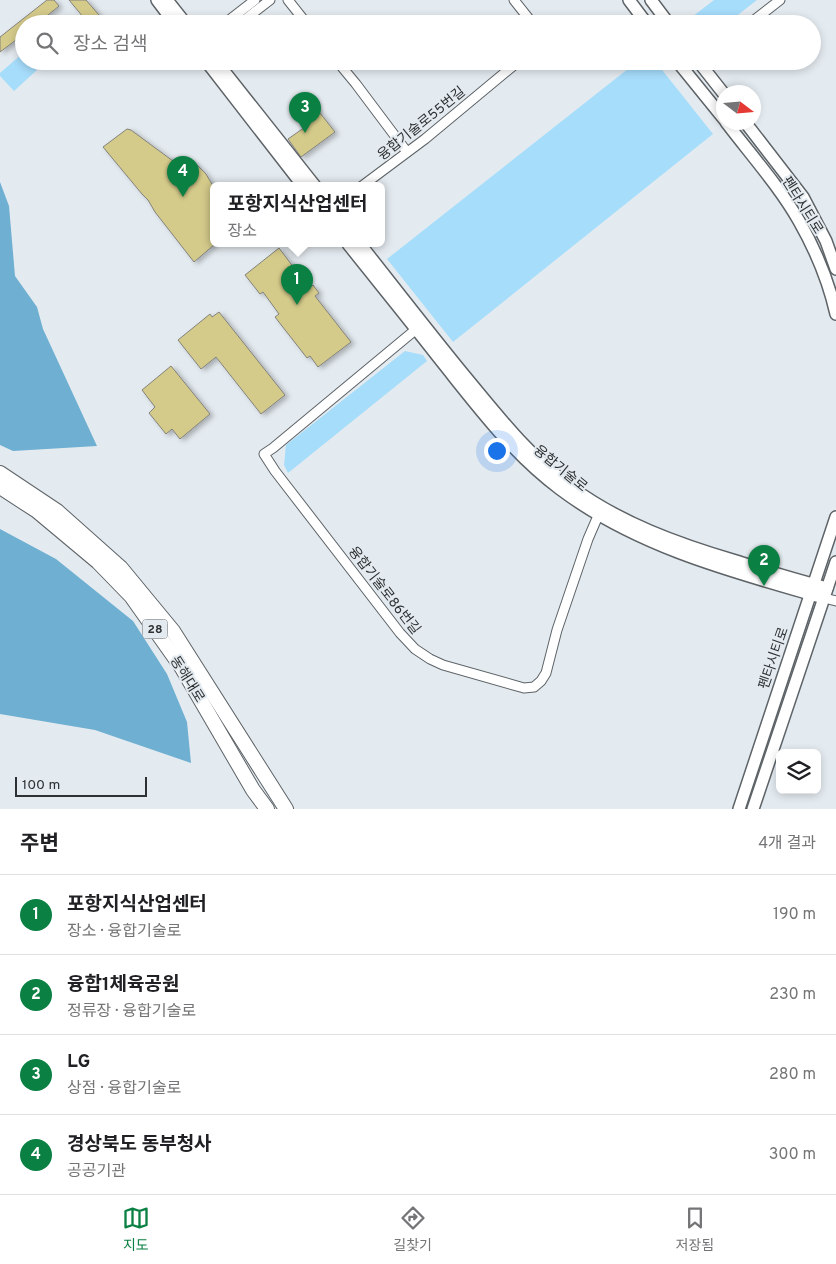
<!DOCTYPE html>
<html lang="ko">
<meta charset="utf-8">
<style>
:root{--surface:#fff;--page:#f2f2f2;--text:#202124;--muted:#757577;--line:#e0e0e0;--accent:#0b8043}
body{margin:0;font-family:Overpass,"Noto Sans KR",sans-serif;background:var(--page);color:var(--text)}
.controls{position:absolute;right:15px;bottom:15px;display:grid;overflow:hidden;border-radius:8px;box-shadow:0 2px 8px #0003}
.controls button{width:45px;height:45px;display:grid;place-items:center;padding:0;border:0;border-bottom:1px solid var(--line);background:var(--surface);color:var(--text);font:25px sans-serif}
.compass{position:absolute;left:716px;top:85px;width:45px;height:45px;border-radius:50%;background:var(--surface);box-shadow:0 2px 8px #0003;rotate:106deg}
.scale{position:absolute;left:15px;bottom:12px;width:132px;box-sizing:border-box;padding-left:5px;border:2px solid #2e3133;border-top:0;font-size:14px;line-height:18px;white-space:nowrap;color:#2e3133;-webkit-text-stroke:4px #e4ebf0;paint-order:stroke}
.you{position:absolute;left:496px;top:450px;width:18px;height:18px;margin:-12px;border:4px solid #fff;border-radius:50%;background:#1a73e8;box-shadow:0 0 0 8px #1a73e833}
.badge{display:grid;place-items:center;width:32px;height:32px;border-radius:50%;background:var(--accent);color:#fff;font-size:16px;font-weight:700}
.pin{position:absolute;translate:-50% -41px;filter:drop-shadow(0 1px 2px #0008)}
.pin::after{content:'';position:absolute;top:26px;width:18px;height:15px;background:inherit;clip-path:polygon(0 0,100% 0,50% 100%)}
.popup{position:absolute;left:210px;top:182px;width:175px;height:65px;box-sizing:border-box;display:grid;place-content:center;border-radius:8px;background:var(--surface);filter:drop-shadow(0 1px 4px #0005);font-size:16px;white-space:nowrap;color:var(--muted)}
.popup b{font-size:19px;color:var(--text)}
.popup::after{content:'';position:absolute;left:50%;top:100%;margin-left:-10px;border:10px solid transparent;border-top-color:var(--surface)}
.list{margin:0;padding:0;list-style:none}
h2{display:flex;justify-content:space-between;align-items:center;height:65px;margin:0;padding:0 20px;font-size:21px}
h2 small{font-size:16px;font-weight:400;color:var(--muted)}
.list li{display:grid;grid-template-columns:32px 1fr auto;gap:15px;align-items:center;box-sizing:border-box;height:80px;padding:0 20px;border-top:1px solid var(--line)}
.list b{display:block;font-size:19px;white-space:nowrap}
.list p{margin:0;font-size:16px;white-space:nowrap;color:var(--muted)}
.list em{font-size:16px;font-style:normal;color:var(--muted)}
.icon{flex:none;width:28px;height:28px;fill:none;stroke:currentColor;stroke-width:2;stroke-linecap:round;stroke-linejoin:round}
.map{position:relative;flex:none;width:836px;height:809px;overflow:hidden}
.search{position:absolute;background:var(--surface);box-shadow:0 2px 8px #0003;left:15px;right:15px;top:15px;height:55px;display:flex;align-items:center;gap:12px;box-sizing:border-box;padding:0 18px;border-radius:28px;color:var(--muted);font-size:19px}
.sheet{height:385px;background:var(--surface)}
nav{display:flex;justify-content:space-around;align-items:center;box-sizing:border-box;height:70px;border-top:1px solid var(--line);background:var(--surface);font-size:14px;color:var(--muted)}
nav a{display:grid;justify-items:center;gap:2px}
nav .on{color:var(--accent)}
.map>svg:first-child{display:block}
.green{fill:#a6ddfb}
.forest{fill:#6eafd2}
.building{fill:#d4ca8a;stroke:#83827b;filter:url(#shadow)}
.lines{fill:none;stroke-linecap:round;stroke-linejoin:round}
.minor-casing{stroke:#5d6367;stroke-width:11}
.tertiary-casing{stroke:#5d6367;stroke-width:14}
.primary-casing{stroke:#5d6367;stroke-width:16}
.minor{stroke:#fff;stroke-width:9}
.tertiary{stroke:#fff;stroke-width:11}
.primary{stroke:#fff;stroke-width:14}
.labels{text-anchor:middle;stroke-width:4;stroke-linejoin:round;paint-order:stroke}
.shield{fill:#e4ebf0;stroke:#65696c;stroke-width:1}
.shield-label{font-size:12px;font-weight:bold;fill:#2e3133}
.street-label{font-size:14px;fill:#2e3133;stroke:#e4ebf0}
</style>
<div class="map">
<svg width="836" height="809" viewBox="0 0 836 809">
<defs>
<filter id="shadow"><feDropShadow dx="3.5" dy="2" stdDeviation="2.5" flood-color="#0004"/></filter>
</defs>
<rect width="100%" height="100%" fill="#e4ebf0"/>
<g class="green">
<polygon points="714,0 757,0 726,24 691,24 688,20"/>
<polygon points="23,53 24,61 30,61 37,70 14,91 0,76 0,73"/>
<polygon points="638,61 655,61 713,134 453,342 387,259"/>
<polygon points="405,351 423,355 427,361 288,473 284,465 286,445"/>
</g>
<g class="forest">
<polygon points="0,182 9,206 15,276 37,307 43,329 97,446 13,451 0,445"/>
<polygon points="0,529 56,559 133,621 167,674 187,722 191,763 95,730 0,714"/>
</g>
<g class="building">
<polygon points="47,0 54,0 59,6 37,24 24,24 24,34 0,52 0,37"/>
<polygon points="69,0 86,0 99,15 98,16 99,18 92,24 89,24"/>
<polygon points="305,94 335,132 301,157 288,139 308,125 292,104"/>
<polygon points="127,129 131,130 135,133 173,161 179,162 191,162 196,164 206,174 213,186 213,244 215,244 194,262 155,212 148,200 142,194 103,147"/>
<polygon points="279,248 294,268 289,272 293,277 296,274 303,283 301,285 303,288 308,284 310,287 313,285 319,293 315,296 351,342 318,367 310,356 307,358 275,317 279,314 263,292 260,294 245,275"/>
<polygon points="219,312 285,395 261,414 216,357 201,369 178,340 210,314 212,317"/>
<polygon points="171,366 210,414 180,439 172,429 166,434 149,413 155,407 142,390"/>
</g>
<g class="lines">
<g class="minor-casing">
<g id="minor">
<polyline points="288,0 307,24"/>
<polyline points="514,0 533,24"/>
<polyline points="224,24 255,0"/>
<polyline points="239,24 270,0"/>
<polyline points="749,24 780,0"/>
<polyline points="337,61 356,84 407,152"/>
<polyline points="362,186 425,139 519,61"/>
<polyline points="420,326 273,448 264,454 275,471 400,633 415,649 430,659 443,665 524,688 534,687 541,681 546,673 557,630 588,539 601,509"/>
<polyline points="824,598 836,601"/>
</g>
</g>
<g class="tertiary-casing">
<g id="tertiary">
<polyline points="157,0 175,24"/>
<polyline points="167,0 186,24"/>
<polyline points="629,0 647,24"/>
<polyline points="651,0 669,24"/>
<polyline points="206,61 303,186"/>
<polyline points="216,61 315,186"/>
<polyline points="677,61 724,119"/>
<polyline points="698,61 724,94"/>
<path d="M726,122C751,155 779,186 799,221C815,249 829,283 836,314"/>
<polyline points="745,122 803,197 826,241 836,269"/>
<path d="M348,244C379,283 411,322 442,362C478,407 513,454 560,489C637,547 733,572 824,598"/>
<path d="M360,244C394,287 428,331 464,375C498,416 527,454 571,487C620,523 678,544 736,561C766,571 797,580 827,588"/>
<polyline points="739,809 836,517"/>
<polyline points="753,809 836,562"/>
</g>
</g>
<g class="primary-casing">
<g id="primary">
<polyline points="0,473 57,511 121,568 173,631 286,809"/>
<polyline points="0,487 37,511 98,562 131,596 182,668 253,790 267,809"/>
</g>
</g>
<use href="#minor" class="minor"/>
<use href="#tertiary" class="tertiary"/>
<use href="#primary" class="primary"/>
</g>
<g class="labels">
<rect class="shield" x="142.5" y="619.5" width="25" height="19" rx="4"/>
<g class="shield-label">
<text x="155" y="633">28</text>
</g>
<g class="street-label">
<text transform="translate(421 123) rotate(-39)" y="5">융합기술로55번길</text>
<text transform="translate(803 205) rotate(58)" y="5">펜타시티로</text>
<text transform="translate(561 468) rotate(39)" y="5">융합기술로</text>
<text transform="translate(385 590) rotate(52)" y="5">융합기술로86번길</text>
<text transform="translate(773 658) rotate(-71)" y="5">펜타시티로</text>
<text transform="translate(188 679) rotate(58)" y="5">동해대로</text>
</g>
</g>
</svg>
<div class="controls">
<button><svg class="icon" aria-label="layers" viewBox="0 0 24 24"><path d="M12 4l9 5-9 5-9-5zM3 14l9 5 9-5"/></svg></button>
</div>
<svg class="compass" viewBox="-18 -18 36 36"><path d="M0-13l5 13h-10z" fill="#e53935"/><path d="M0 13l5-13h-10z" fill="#757577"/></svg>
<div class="scale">100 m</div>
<div class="you"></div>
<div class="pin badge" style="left:297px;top:305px">1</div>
<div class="popup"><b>포항지식산업센터</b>장소</div>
<div class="pin badge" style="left:764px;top:586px">2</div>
<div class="pin badge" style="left:305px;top:133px">3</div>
<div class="pin badge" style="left:183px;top:197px">4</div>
<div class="search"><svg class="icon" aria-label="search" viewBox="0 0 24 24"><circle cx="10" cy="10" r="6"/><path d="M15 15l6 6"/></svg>장소 검색</div>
</div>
<section class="sheet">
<h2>주변<small>4개 결과</small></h2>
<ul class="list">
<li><span class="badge">1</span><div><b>포항지식산업센터</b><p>장소 · 융합기술로</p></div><em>190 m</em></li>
<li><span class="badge">2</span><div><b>융합1체육공원</b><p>정류장 · 융합기술로</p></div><em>230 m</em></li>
<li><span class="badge">3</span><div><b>LG</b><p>상점 · 융합기술로</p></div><em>280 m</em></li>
<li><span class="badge">4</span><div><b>경상북도 동부청사</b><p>공공기관</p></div><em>300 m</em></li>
</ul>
</section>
<nav>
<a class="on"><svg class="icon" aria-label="map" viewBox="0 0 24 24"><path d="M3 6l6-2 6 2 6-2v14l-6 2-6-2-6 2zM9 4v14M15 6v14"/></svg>지도</a>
<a><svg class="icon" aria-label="directions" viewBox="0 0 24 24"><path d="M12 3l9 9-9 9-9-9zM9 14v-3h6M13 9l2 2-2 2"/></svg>길찾기</a>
<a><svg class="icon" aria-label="saved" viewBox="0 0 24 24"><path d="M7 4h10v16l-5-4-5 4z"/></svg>저장됨</a>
</nav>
